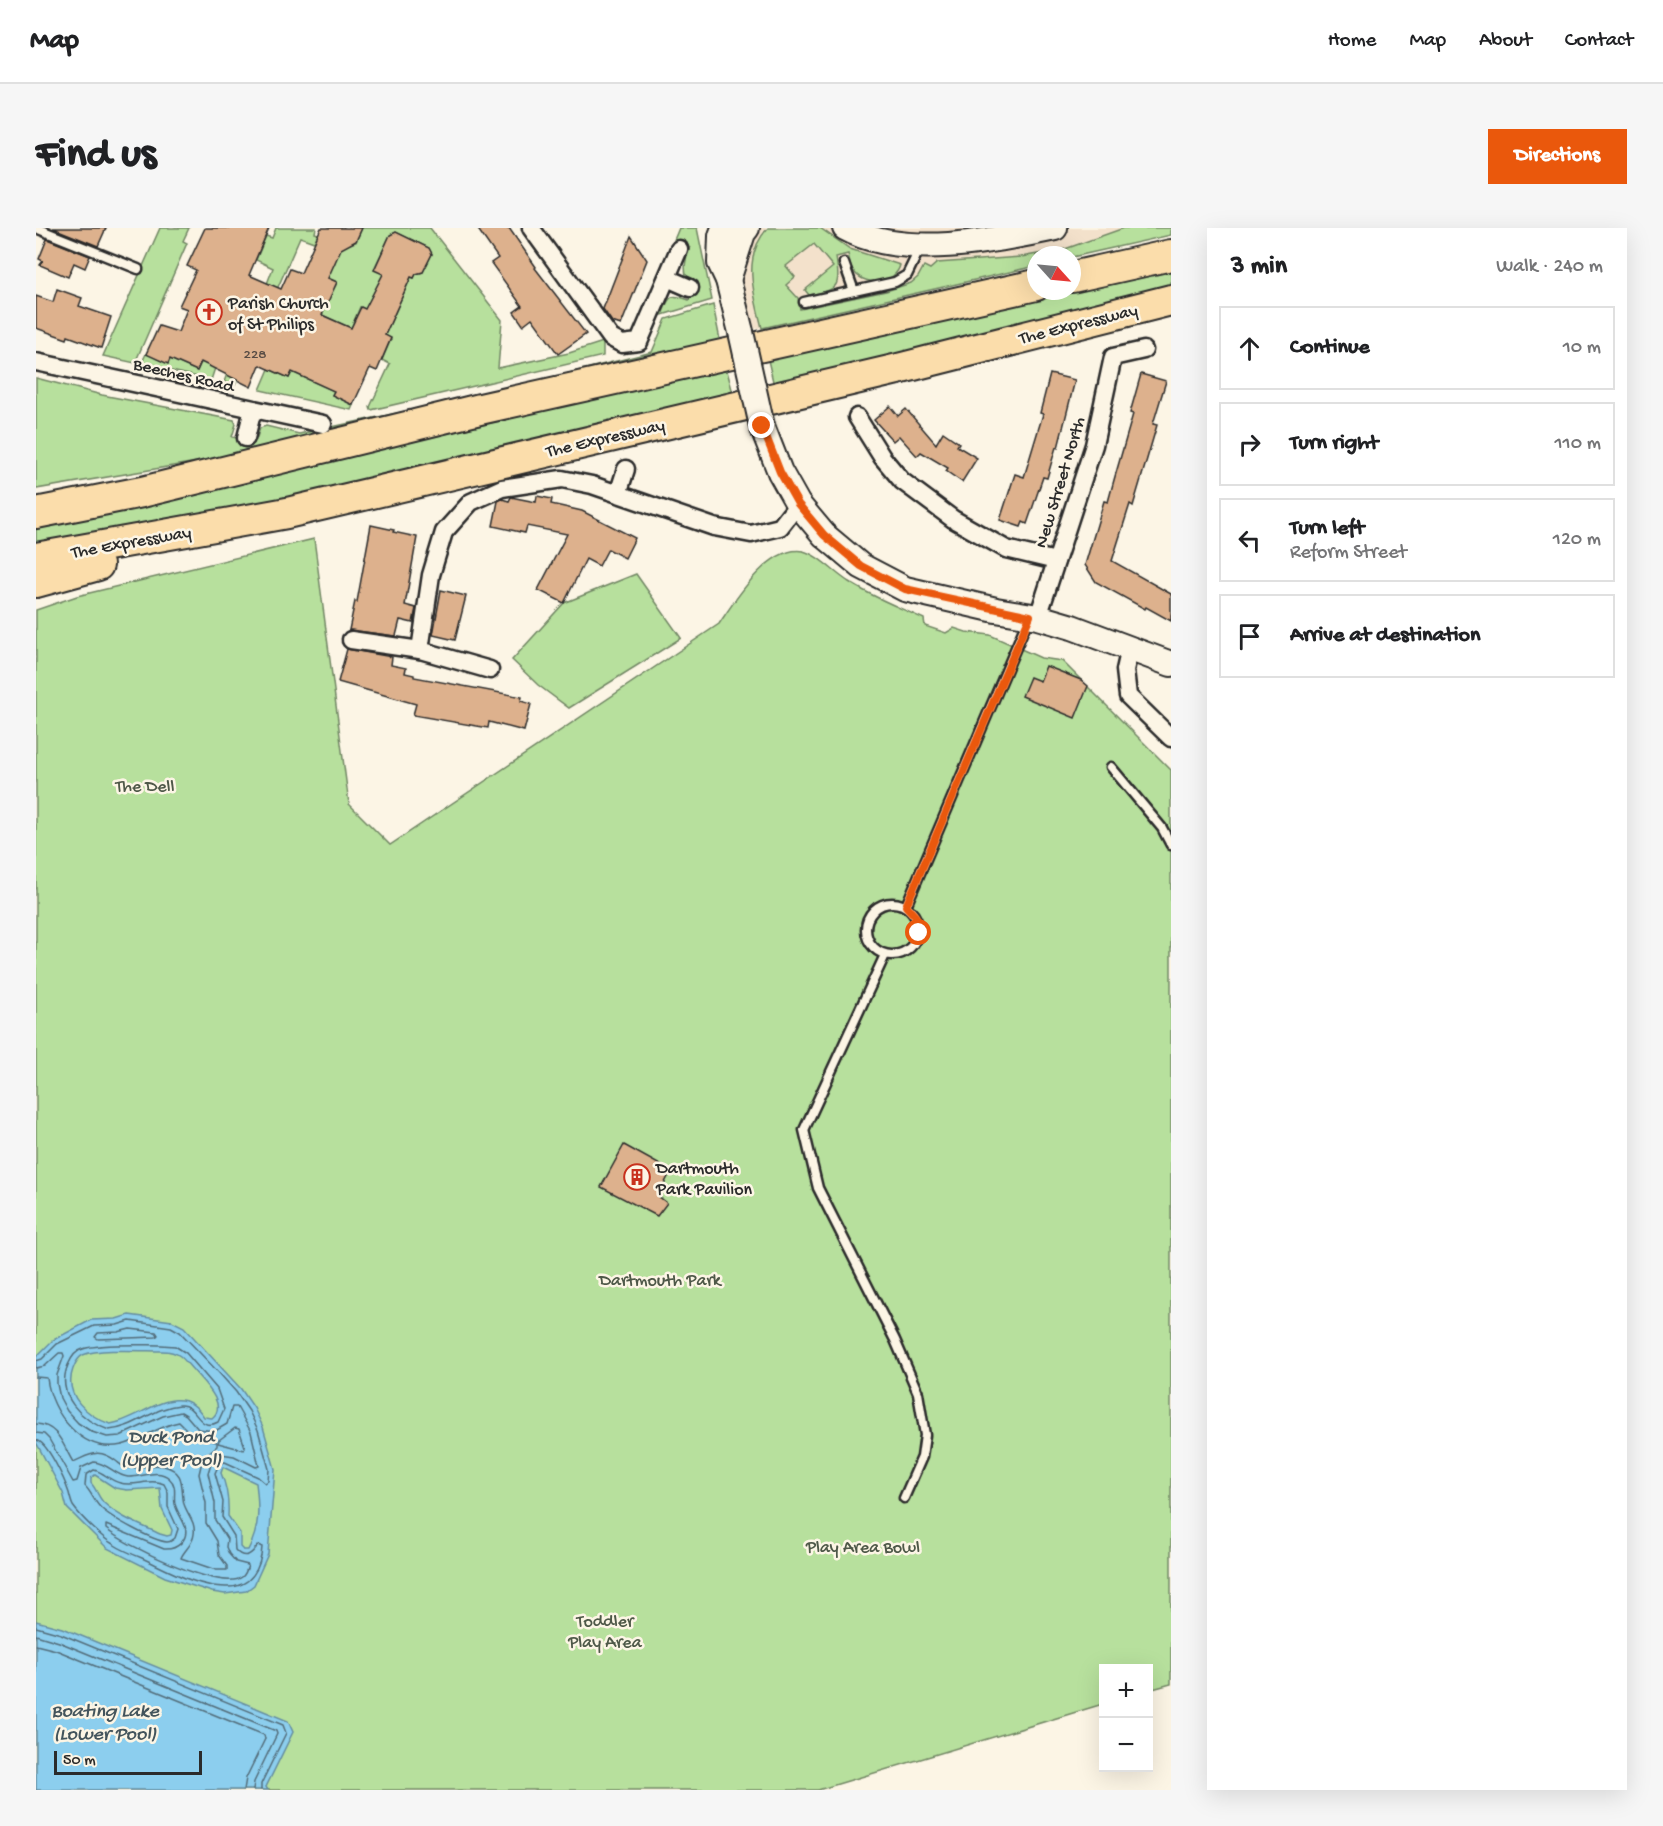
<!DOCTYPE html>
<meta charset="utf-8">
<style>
:root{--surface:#fff;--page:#f6f6f6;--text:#202124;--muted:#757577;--line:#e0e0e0;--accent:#ea580c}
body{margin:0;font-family:"Gochi Hand",sans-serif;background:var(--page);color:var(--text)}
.controls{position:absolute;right:18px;bottom:18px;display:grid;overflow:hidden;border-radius:0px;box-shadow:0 6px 24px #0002}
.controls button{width:54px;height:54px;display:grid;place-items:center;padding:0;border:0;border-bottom:2px solid var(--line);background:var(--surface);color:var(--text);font:30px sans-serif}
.compass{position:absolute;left:991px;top:18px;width:54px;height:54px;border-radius:50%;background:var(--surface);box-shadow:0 6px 24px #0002;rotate:117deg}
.scale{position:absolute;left:18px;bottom:15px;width:148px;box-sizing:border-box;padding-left:6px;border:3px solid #2b2b2b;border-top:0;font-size:16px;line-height:21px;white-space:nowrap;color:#2b2b2b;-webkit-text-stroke:4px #fcf5e5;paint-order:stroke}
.stop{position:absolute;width:18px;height:18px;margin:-14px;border:4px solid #ea580c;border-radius:50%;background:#fff}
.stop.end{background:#ea580c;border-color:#fff;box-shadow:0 2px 6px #0008}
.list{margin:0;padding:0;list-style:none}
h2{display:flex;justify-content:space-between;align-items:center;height:78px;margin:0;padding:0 24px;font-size:26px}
h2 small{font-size:20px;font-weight:400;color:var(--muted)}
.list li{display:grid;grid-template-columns:39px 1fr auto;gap:18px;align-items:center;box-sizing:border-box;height:84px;margin:0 12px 12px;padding:0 12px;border:2px solid var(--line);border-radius:0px}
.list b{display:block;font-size:22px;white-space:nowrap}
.list p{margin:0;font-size:20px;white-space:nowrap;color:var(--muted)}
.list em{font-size:20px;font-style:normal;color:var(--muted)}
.icon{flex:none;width:33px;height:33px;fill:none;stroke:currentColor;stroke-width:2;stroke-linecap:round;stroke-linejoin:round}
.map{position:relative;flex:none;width:1135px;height:1562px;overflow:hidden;border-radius:0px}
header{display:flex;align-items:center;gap:36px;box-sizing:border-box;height:84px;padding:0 30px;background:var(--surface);border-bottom:2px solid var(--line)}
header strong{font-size:28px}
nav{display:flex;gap:33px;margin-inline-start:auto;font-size:21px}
.intro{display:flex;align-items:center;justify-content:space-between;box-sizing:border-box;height:144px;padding:0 36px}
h1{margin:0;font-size:42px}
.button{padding:15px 27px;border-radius:0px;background:var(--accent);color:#fff;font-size:21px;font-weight:700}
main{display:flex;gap:36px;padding:0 36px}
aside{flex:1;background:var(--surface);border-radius:0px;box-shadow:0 6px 24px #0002}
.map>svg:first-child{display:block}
.built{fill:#f3e1cb}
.green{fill:#b7e09d;stroke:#718664;stroke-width:1.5}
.water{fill:#8cceee;stroke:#658da0;stroke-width:1.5;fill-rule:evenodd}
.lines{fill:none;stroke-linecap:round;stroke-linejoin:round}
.shore{stroke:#526c79;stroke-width:1.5}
.building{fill:#ddb18d;stroke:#2b2b2b;stroke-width:1.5}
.lane-casing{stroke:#2b2b2b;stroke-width:13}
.street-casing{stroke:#2b2b2b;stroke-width:21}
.secondary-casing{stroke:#2b2b2b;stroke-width:28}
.highway-casing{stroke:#2b2b2b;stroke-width:34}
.lane{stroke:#fcf5e5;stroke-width:8}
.street{stroke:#fcf5e5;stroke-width:16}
.secondary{stroke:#fcf5e5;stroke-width:24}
.highway{stroke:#fbddab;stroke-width:30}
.secondary-bridge-casing{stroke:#2b2b2b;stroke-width:28;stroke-linecap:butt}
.secondary-bridge{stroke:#fcf5e5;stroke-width:24}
.route{stroke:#ea580c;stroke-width:8}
.labels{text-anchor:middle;stroke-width:5;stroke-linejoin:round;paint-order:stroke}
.number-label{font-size:15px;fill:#584c44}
.poi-label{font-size:18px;fill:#2b2b2b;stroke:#fcf5e5;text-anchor:start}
.street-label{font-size:18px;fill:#2b2b2b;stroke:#fcf5e5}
.park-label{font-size:18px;fill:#4e5848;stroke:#fcf5e5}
.water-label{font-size:20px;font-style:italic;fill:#43545c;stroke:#fcf5e5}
</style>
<header>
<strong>Map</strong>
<nav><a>Home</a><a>Map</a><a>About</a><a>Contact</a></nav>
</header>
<div class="intro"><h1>Find us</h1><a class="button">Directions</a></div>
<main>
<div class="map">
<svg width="1135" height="1562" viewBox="0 0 1135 1562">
<rect width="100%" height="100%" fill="#fcf5e5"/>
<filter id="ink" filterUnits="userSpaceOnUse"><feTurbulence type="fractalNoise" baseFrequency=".0167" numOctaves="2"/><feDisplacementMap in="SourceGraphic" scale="12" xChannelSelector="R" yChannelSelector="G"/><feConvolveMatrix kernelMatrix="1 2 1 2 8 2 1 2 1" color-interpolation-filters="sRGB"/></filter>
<g filter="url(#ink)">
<polygon class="built" points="699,0 1135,0 1135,7 1036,29 1036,27 1000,27 1000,38 705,104"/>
<g class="green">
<polygon points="124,0 153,0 147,13 151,15 99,135 67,128"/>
<polygon points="240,0 280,0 279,5 282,6 278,14 264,9 199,157 188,154 218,72 224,74 237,40 220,32 230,8 236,10"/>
<polygon points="326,0 394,0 466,92 462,140 533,125 567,114 567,128 335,182 334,179 354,136 346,132 355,111 349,107 375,49 378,50 380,46 387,44 396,26 393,20 360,4 354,7 338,41 350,47 334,83 324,79 315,100 284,86 301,55 289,49 298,37 305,12 314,16 320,14"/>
<path d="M643,0H661L676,72L626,87C633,69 633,64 653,72L661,55L651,50C647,39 650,31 654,20L638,12Z"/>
<path d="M732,0H784L814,21L864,37C860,55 831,59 819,45C814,40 814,33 812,26L800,29C804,58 804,62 773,67L769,62L797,39L778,16L750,38L759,49L750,57L762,70L764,81L850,63L875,55L882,49L888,38L894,41L901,35L985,29L1029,21L1088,0H1135V7L1036,29V27H1000V38L726,100C718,66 705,29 732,0Z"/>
<polygon points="1135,38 1135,65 739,162 732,132 1025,63 1036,63"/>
<polygon points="677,77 685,117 267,216 0,261 0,150 66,167 198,192 200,196 196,209 216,213 220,212 224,200 230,198 263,206 454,165 616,124 630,91"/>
<polygon points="110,126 134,131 161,143 165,134 179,140 175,152 105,136"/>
<polygon points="690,139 698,169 312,260 0,318 0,296 198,256"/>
<polygon points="233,141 253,150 256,144 298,163 296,167 317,177 315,182 224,162"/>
<path d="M278,311L313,576L354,617L683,396C699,372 733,317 767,323C781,326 800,346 813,354C836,369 863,379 888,391L889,398L910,405L918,400L930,404L954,407L1005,430L1026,433L1135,542V1456L1113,1462L1112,1440H1068L1067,1476L782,1562H0V382L41,368Z"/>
<polygon points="600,346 645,410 533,480 502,457 476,432 528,375"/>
</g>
<g class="water">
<path d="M93,1087L136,1093L148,1099L205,1161L218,1180L227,1199L239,1241L232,1326L218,1357L210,1363L189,1366L176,1364L129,1349L71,1320L31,1280L27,1265L0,1214V1129L17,1112L55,1092L80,1091ZM126,1123C133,1123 139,1124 144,1128C149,1132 153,1138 157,1142C166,1153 193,1177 176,1190L168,1189C143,1148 106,1192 74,1196C52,1188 27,1168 37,1141C39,1136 41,1130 47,1127C63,1120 107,1123 126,1123ZM187,1239L220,1255C223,1279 224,1300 212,1322H207L204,1319V1305L192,1288C193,1272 191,1259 185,1245ZM59,1247L79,1260L91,1262L124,1260L126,1281L136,1302L135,1307L131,1308L124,1306C105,1297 84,1290 68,1275C62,1269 61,1262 55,1255V1250Z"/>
<polygon points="0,1393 26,1400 252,1493 257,1504 230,1559 232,1562 0,1562"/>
</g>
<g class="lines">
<g class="shore">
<polygon points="94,1101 120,1104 122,1107 120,1109 62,1111 59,1109 62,1105 82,1104"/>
<path d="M125,1117L139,1118L150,1125L181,1161L188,1181L182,1194C162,1205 161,1176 144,1177C118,1179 99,1200 73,1202C46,1193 19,1167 32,1137C35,1130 39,1123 47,1121C64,1115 106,1117 125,1117Z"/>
<path d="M0,1133L6,1131L21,1116L58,1098L81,1097L94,1093L135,1099L144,1104L184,1146L200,1164L213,1183L222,1202L233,1241L232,1253L229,1255L222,1249L189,1234L183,1236L179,1245L187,1274L186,1289L198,1308L199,1322C209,1333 216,1326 222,1317L226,1319C225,1340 215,1359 192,1359C162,1360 132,1342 106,1330C96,1326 86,1322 77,1316C66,1310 44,1288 37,1278C35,1274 34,1269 33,1265C29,1253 11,1213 0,1212"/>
<path d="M0,1140L9,1138L23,1125H27L28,1128L21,1147V1156L24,1170L31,1183L42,1195L56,1204L71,1209L84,1208L127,1188L145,1184L150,1187L162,1201L179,1203L191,1196L196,1179H201L215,1204L223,1238L220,1239L198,1228L185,1226L176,1232L172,1245L179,1275V1292L191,1311L190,1319L193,1326L200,1334L212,1337C211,1341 210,1346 206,1349C186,1365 87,1316 70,1301V1297L128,1321C141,1322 153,1312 149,1298C146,1290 141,1284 139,1276C137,1267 142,1258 133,1250C122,1240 105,1250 92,1249C79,1248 72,1235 58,1234L45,1240L41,1253L37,1254L13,1211L8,1206L0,1205"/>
<path d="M0,1149L11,1150C15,1185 46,1226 86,1217C106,1212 122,1198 143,1194L158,1209L181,1214V1218L167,1229L163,1246L170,1275V1295L181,1313L183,1327L191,1338V1342H180L145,1330C148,1322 157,1317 158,1306C160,1294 151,1286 148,1276C144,1260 151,1244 128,1238C116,1235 104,1241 91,1240C86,1239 84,1236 80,1233C62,1219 54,1227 37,1234C27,1218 23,1197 0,1196"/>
<polygon points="199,1200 203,1201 209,1219 208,1222 182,1215 183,1212"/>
<path d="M58,1242C68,1244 74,1253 84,1255C99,1259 114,1250 128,1256L132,1264V1279L142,1301L139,1310C136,1312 135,1314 131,1314C117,1313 76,1290 66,1281C58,1274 56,1265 49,1258L50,1247Z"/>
<polyline points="0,1399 25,1406 247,1497 250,1505 225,1556 225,1562"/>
<polyline points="0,1407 23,1414 240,1503 241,1506 218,1554 217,1562"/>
<polyline points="0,1417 20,1422 228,1507 229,1511 210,1550 208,1562"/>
</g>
</g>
<g class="building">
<polygon points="17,0 70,0 62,18"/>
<polygon points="169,0 233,0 213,47 245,61 254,41 265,45 285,0 326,0 320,13 305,21 292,50 301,54 286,87 315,100 325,79 329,81 347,46 338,42 354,7 360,4 393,20 396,26 387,44 380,46 378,50 375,49 349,107 355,110 341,143 334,140 317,177 296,167 298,163 256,144 253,150 224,137 215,159 165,134 161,143 134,131 132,136 110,126 123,98 142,104 151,81 143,78 160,42 151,38"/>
<polygon points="441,0 473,0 500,39 499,40 550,106 522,126 496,90 487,97 478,84 486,78 455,35 462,30"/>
<polygon points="595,8 611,32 585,97 576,94 567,81"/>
<polygon points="11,11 54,28 49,40 38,35 32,49 4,37 7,33 3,31"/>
<polygon points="21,61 46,70 43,78 75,89 65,120 32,108 31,111 0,100 0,68 17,74"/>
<polygon points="1014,146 1039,152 1022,220 1020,219 1011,250 1007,249 991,296 987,294 985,299 964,292 979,246 988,249 1007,186 1004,185"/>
<polygon points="1105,146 1130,153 1117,196 1121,197 1097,278 1094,276 1076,333 1135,366 1135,393 1110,379 1109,381 1060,354 1049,337 1068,273 1072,274 1078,252 1097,186 1094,185"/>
<polygon points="854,178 862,188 870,181 900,216 907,204 923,215 921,218 941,230 926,254 910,243 912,240 885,224 881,228 863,208 857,213 838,192"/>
<polygon points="501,268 516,271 515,276 546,283 599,310 589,330 572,321 563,338 550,331 528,375 502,362 531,306 491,298 489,305 457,298 462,273 466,271 473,273 475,269 500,274"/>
<polygon points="335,297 358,302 357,304 381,309 369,377 380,380 377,395 364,392 360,408 313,402 319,373 321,374"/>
<polygon points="405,362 430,368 419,412 397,407"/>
<polygon points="311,421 356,429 355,437 370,440 369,445 378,447 378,449 486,469 485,473 495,476 488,503 453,494 452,500 377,487 380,476 302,454"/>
<polygon points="1010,438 1045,452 1052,458 1039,490 986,468 994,449 1004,453"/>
<polygon points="588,917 635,943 622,968 631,975 621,988 565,959"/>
</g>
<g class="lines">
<g class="lane-casing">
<g id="lane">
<polyline points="0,0 102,41"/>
<polyline points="808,35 818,63"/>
<polyline points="768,74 859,54 871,47 884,20"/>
<polyline points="1075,539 1126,600 1135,617"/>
<circle cx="856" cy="701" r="26"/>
<polyline points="870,678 993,389"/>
<polyline points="849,727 768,902 782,960 859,1112 882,1165 889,1207 886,1229 868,1270"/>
</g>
</g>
<g class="street-casing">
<g id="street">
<polyline points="495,0 575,110 586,116 603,114 643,21"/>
<polyline points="631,50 654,60"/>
<polyline points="0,134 287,196"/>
<polyline points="821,189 846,229 866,253 917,291 970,321 1020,333"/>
<polyline points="210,210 217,181"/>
<polyline points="582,266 590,241"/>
<polyline points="1002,389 1058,217 1077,129 1108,122"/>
<polyline points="315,412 384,422 454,442"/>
<polyline points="1094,420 1089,442 1092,468 1135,510"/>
<polyline points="384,422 395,347 408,304 435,274 466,260 526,251 556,257 678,299 715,306 744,299 762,276"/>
</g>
</g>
<g class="secondary-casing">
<g id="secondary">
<polyline points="688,0 685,8 684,35 692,52 705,104"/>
<path d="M809,0C867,32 958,13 1019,0"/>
<polyline points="692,52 707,5 711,0"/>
<polyline points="726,198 744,244 762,276 788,307 825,338 869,361 960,382 1002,389 1036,399 1135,436"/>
</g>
</g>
<g class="highway-casing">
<g id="highway">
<polyline points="1036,49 1135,27"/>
<polyline points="0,285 106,264 444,181 1000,57"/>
<polyline points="0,330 251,285 862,141 1135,72"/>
<polyline points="0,354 62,337"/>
</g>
</g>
<use href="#lane" class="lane"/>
<use href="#street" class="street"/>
<use href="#secondary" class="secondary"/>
<use href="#highway" class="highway"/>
<g class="secondary-bridge-casing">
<polyline id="secondary-bridge" points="705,104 726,198"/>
</g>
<use href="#secondary-bridge" class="secondary-bridge"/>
</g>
</g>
<g class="lines" filter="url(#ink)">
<polyline class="route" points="726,198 744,244 762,276 788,307 825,338 869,361 994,388 870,678 880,689 883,705"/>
</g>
<defs>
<g id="church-ring" transform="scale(1.35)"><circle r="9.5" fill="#fcf5e5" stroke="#c8321e" stroke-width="1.5"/><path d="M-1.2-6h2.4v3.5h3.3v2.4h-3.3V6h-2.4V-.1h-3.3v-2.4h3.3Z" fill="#c8321e"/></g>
<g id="building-ring" transform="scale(1.35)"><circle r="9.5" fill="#fcf5e5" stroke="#c8321e" stroke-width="1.5"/><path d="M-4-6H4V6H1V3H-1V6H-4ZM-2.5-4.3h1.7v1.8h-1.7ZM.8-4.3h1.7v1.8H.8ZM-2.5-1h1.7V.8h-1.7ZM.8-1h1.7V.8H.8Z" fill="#c8321e"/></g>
</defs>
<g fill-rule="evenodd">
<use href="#church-ring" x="173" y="84"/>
<use href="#building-ring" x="601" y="949"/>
</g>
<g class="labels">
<g class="number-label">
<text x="219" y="130">228</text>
</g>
<g class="poi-label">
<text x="192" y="80">Parish Church<tspan x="192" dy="21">of St Philips</tspan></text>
<text x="620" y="945">Dartmouth<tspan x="620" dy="21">Park Pavilion</tspan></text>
</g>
<g class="street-label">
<text transform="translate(1042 95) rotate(-14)" y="6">The Expressway</text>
<text transform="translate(148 146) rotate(13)" y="6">Beeches Road</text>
<text transform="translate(569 209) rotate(-13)" y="6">The Expressway</text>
<text transform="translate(1023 254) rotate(-73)" y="6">New Street North</text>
<text transform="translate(95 313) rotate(-10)" y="6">The Expressway</text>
</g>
<g class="park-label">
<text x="109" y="563">The Dell</text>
<text x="624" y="1057">Dartmouth Park</text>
<text x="827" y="1324">Play Area Bowl</text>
<text x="569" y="1398">Toddler<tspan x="569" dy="21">Play Area</tspan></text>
</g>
<g class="water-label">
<text x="135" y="1214">Duck Pond<tspan x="135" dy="23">(Upper Pool)</tspan></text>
<text x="69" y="1488">Boating Lake<tspan x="69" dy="23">(Lower Pool)</tspan></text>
</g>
</g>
</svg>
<div class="controls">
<button>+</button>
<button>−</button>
</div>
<svg class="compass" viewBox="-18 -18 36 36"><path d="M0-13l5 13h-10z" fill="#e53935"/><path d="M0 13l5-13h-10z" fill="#757577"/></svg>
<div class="scale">50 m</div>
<div class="stop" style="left:883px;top:705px"></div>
<div class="stop end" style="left:726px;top:198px"></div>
</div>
<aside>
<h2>3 min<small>Walk · 240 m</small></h2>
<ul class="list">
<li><svg class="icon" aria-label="ahead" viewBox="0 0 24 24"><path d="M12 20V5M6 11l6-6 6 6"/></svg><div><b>Continue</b></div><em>10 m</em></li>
<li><svg class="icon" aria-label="right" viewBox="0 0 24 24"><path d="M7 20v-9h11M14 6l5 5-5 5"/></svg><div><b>Turn right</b></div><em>110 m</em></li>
<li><svg class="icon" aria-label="left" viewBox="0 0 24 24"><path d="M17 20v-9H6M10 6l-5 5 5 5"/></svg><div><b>Turn left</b><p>Reform Street</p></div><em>120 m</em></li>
<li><svg class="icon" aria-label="arrive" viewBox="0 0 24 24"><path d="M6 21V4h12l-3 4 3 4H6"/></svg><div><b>Arrive at destination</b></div></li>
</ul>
</aside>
</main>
